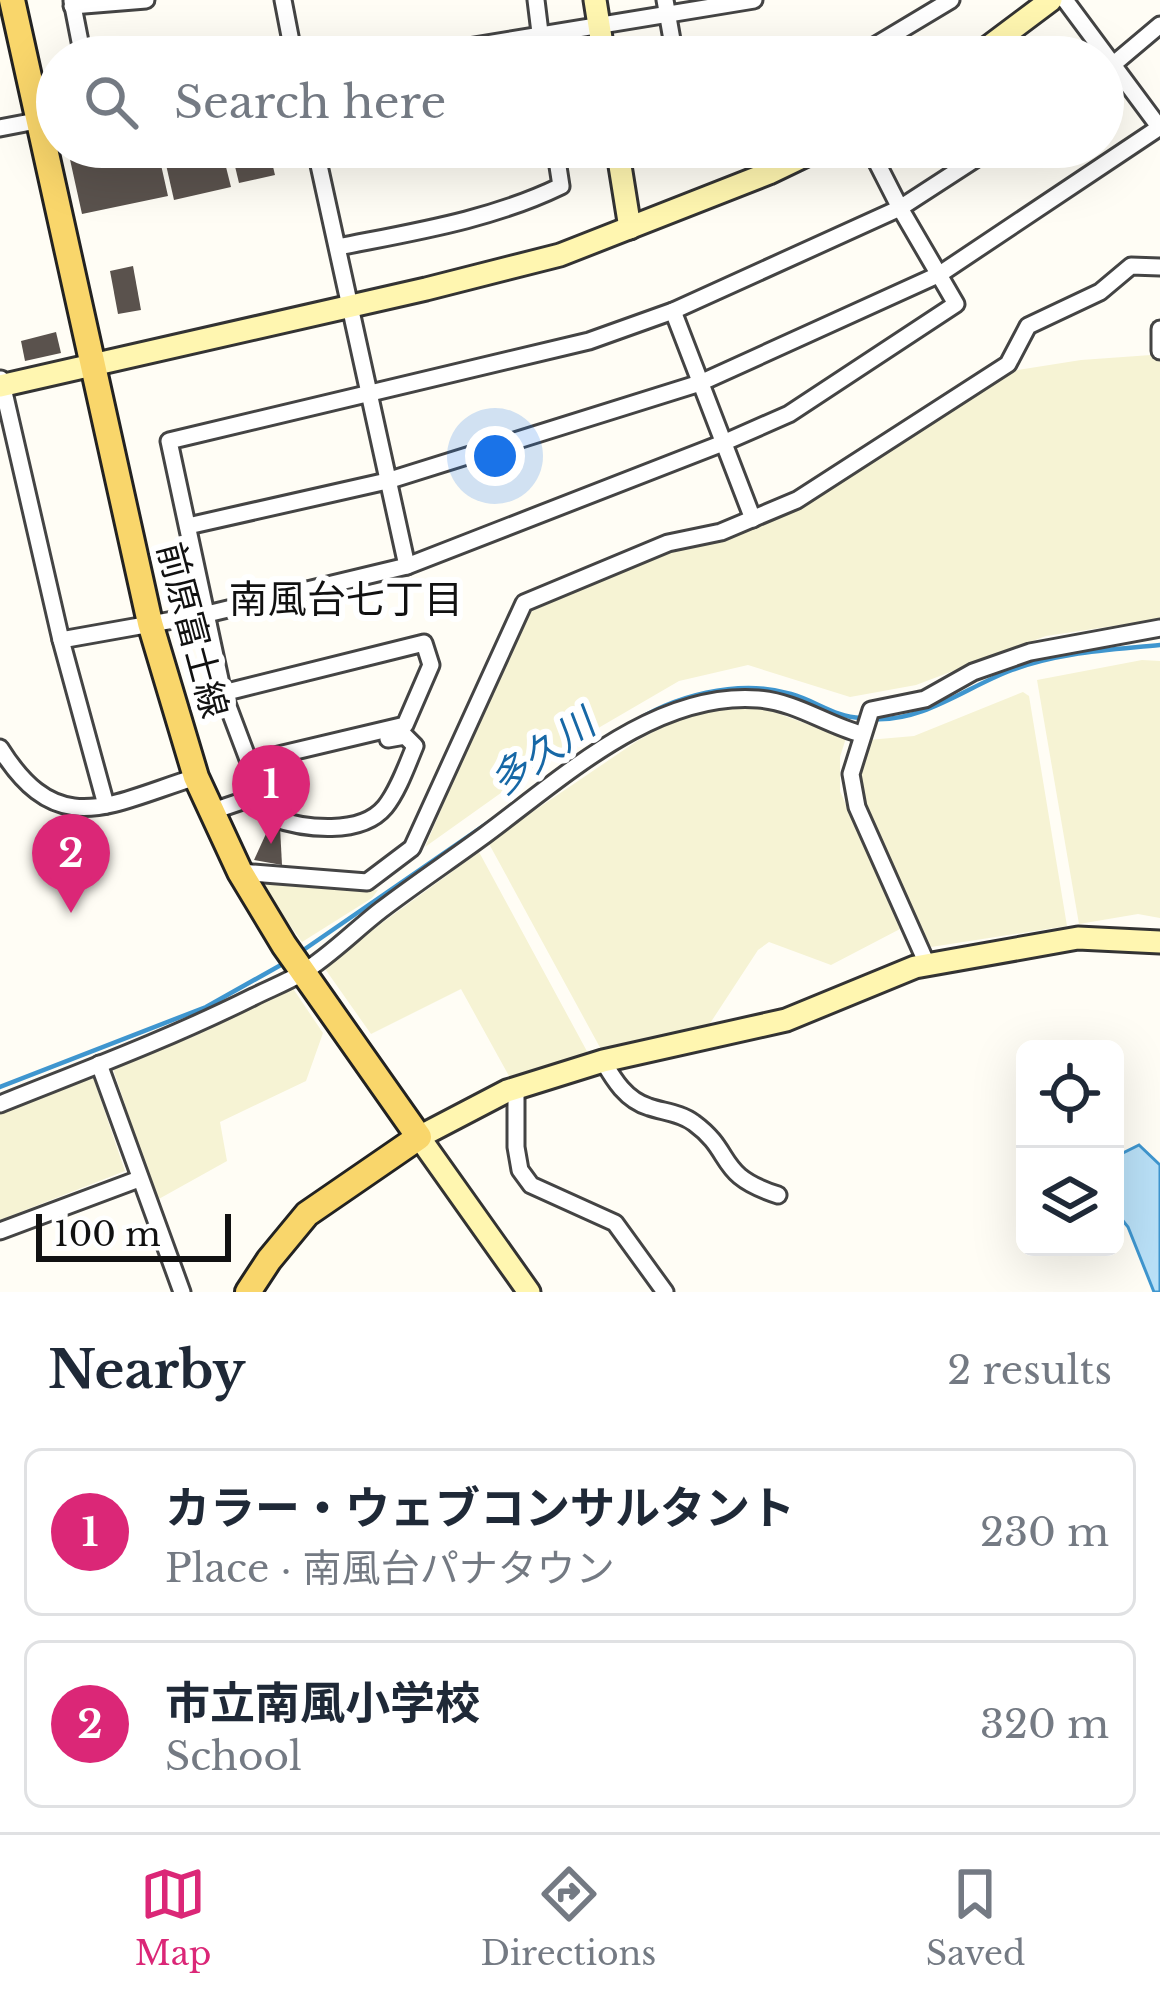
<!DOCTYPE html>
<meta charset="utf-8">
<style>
:root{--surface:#fff;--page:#f6f6f7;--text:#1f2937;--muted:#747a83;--line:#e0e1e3;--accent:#db2777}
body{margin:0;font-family:"Libre Baskerville","Noto Sans JP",serif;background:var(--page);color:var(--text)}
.controls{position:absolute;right:36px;bottom:36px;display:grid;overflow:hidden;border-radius:18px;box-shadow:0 12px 48px #0002}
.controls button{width:108px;height:108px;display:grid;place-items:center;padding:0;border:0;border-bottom:3px solid var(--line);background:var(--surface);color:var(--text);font:60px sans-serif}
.scale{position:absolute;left:36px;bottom:30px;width:195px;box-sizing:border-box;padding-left:12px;border:6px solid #111;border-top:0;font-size:33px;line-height:42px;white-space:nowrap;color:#111;-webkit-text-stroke:9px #fff;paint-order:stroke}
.you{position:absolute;left:495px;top:456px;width:42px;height:42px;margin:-30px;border:9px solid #fff;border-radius:50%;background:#1a73e8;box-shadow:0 0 0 18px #1a73e833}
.badge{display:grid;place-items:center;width:78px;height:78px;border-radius:50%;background:var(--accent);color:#fff;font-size:39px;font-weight:700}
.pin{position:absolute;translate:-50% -99px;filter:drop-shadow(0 3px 6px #0008)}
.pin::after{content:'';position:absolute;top:63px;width:42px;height:36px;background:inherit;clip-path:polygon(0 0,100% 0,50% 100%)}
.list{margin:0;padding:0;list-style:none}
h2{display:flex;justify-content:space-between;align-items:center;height:156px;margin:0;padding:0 48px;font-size:51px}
h2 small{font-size:39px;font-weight:400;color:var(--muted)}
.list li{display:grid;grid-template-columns:78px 1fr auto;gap:36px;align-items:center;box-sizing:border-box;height:168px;margin:0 24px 24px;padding:0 24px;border:3px solid var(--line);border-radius:18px}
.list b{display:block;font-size:45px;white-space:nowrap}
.list p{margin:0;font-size:39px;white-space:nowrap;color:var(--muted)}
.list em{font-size:39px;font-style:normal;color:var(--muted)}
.icon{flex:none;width:66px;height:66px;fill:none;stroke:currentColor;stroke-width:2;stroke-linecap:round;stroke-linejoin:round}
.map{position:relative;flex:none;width:1160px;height:1292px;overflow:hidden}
.search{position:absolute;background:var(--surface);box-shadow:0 12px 48px #0002;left:36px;right:36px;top:36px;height:132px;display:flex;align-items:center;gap:30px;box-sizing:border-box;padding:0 42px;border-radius:66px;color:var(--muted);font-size:45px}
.sheet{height:540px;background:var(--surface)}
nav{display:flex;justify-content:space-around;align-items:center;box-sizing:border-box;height:168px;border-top:3px solid var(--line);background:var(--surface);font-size:33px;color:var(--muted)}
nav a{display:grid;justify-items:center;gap:6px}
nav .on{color:var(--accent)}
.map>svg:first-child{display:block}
.farmland{fill:#f6f3d4}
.water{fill:#b9e0f7;stroke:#3f96cf;stroke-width:3}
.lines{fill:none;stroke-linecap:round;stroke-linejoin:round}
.stream{stroke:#3f96cf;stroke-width:4.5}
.building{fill:#5a524d}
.street-casing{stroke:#444;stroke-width:21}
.secondary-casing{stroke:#333;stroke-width:27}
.primary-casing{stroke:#222;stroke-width:30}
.street{stroke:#fff;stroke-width:15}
.secondary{stroke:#fff6b0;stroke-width:21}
.primary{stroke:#f9d66b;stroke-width:24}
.labels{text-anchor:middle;stroke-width:12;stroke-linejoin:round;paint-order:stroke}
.street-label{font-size:36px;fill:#111;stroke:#fff}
.neighbourhood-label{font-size:39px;fill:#111;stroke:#fff}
.water-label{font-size:39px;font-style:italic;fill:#1768a6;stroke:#fff}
</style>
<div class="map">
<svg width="1160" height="1292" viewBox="0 0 1160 1292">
<rect width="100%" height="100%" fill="#fffdf5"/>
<g class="farmland">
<polygon points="1151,355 1160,362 1160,619 1046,636 916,685 850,697 748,665 679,681 564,748 425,847 525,614 669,551 728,539 821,492 1012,371 1081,360"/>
<polygon points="1142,660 1160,661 1160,918 1138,914 1079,924 1037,680"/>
<polygon points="1023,692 1029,696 1067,926 931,947 864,804 860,764 868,740 914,736"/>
<polygon points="717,707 760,707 846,738 840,757 840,791 900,929 831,965 769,942 758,950 707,1028 603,1053 488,842 637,741 680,717"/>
<polygon points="479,852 589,1055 509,1076 461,989 371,1034 323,966"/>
<polygon points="260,884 360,891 378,890 372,898 302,942"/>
<polygon points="292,987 323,1033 306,1081 220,1122 227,1161 157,1200 113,1069 197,1035"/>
<polygon points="93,1077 125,1171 0,1220 0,1112"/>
</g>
<polygon class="water" points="1139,1145 1160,1165 1160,1292 1154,1292 1128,1227 1115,1211 1115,1157"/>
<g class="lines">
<g class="stream">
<path d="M873,719C924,722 966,687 1012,670C1059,652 1111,650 1160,645"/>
<path d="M628,726C672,696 738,678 791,694C816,701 835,717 861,718"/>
<polyline points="302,951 505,811"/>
<polyline points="0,1087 206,1007 288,961"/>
</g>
</g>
<g class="building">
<polygon points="101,147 102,151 157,147 168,196 82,214 69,155"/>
<polygon points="162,147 221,147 231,187 174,200"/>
<polygon points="269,150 275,175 239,183 233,158"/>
<polygon points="133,266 141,310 118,314 110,271"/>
<polygon points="56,332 61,353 25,361 21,341"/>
<polygon points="270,825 280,827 282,865 254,860"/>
</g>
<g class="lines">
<g class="street-casing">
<g id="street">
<polyline points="283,0 294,57"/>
<polyline points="536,0 543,57"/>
<polyline points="665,0 675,57"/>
<polyline points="1065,0 1160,128"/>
<polyline points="72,1 83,57"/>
<polyline points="72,6 146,0"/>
<polyline points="407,57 754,0"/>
<polyline points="856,57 951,0"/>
<polyline points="1103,73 1160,25"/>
<polyline points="0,128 57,117"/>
<polyline points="315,147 407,566"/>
<polyline points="317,157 377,147"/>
<path d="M338,247C413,232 491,220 561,186L555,147"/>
<polyline points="673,311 753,519"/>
<polyline points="1160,329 1160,351"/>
<polyline points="1,379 61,640 106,805"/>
<polyline points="188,526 387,481 700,383 940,274 1160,127"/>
<polyline points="61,640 207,614 407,566 723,443 789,414 956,304 900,208 869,147"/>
<polyline points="223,693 424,643 431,665 405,725 249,762 223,693 169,441 589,341 673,311 900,208 994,147"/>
<path d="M0,748C58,841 109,804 196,777"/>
<polyline points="260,795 249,768 265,765"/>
<path d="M210,812L260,795L273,818C304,829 361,836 385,807C398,791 407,765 415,746L405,736L388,739"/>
<polyline points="240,872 367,882 412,848 524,603 668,543 721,532 797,500 1008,364 1028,326 1100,292 1131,266 1160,267"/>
<polyline points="927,964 857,807 851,774 871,710 925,699 973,672 1030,652 1160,628"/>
<path d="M603,1061C614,1080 626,1100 649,1107C664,1112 681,1113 694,1123C735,1153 715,1175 778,1195"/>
<polyline points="99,1064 182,1292"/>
<polyline points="516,1088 516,1147 520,1170 531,1185 615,1223 665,1292"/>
<path d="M0,1104C85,1070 171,1038 253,997C269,989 287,982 302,973C330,956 355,930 381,910C415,884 451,860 485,835C562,778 655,691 758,699C796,702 825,724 861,734"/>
<polyline points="0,1231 139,1179"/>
</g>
</g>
<g class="secondary-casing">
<g id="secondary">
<polyline points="595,0 604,57"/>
<polyline points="975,57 1051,0"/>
<polyline points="617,147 630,228"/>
<polyline points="0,386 426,289 560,255 769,173 823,147"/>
<polyline points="529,1292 419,1137 507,1091 603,1061 786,1020 915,967 1078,938 1160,942"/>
</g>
</g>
<g class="primary-casing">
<polyline id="primary" points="12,0 150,623 196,777 240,872 284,945 419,1137 307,1214 269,1260 248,1292"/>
</g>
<use href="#street" class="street"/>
<use href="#secondary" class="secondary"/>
<use href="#primary" class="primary"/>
</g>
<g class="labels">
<g class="street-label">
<text transform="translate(193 630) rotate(75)" y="13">前原富士線</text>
</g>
<g class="neighbourhood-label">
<text x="346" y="613">南風台七丁目</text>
</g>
<g class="water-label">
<text transform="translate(542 752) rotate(-35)" y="14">多久川</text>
</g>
</g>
</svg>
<div class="controls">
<button><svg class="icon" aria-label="locate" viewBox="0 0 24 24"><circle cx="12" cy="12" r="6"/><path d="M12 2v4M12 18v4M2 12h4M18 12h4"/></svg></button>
<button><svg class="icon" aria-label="layers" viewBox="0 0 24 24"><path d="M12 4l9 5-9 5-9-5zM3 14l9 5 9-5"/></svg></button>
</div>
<div class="scale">100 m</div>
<div class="you"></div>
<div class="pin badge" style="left:271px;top:844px">1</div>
<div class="pin badge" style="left:71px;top:913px">2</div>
<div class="search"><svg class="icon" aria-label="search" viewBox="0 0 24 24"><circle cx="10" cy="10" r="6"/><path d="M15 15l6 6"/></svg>Search here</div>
</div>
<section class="sheet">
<h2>Nearby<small>2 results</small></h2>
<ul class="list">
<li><span class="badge">1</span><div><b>カラー・ウェブコンサルタント</b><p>Place · 南風台パナタウン</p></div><em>230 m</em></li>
<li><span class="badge">2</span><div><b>市立南風小学校</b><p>School</p></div><em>320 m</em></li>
</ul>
</section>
<nav>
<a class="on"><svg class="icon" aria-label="map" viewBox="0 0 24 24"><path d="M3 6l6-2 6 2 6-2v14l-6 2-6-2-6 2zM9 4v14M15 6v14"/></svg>Map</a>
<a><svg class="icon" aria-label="directions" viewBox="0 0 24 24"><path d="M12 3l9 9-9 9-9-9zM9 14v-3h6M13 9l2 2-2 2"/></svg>Directions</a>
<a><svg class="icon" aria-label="saved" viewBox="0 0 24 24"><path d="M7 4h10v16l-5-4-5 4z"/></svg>Saved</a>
</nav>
